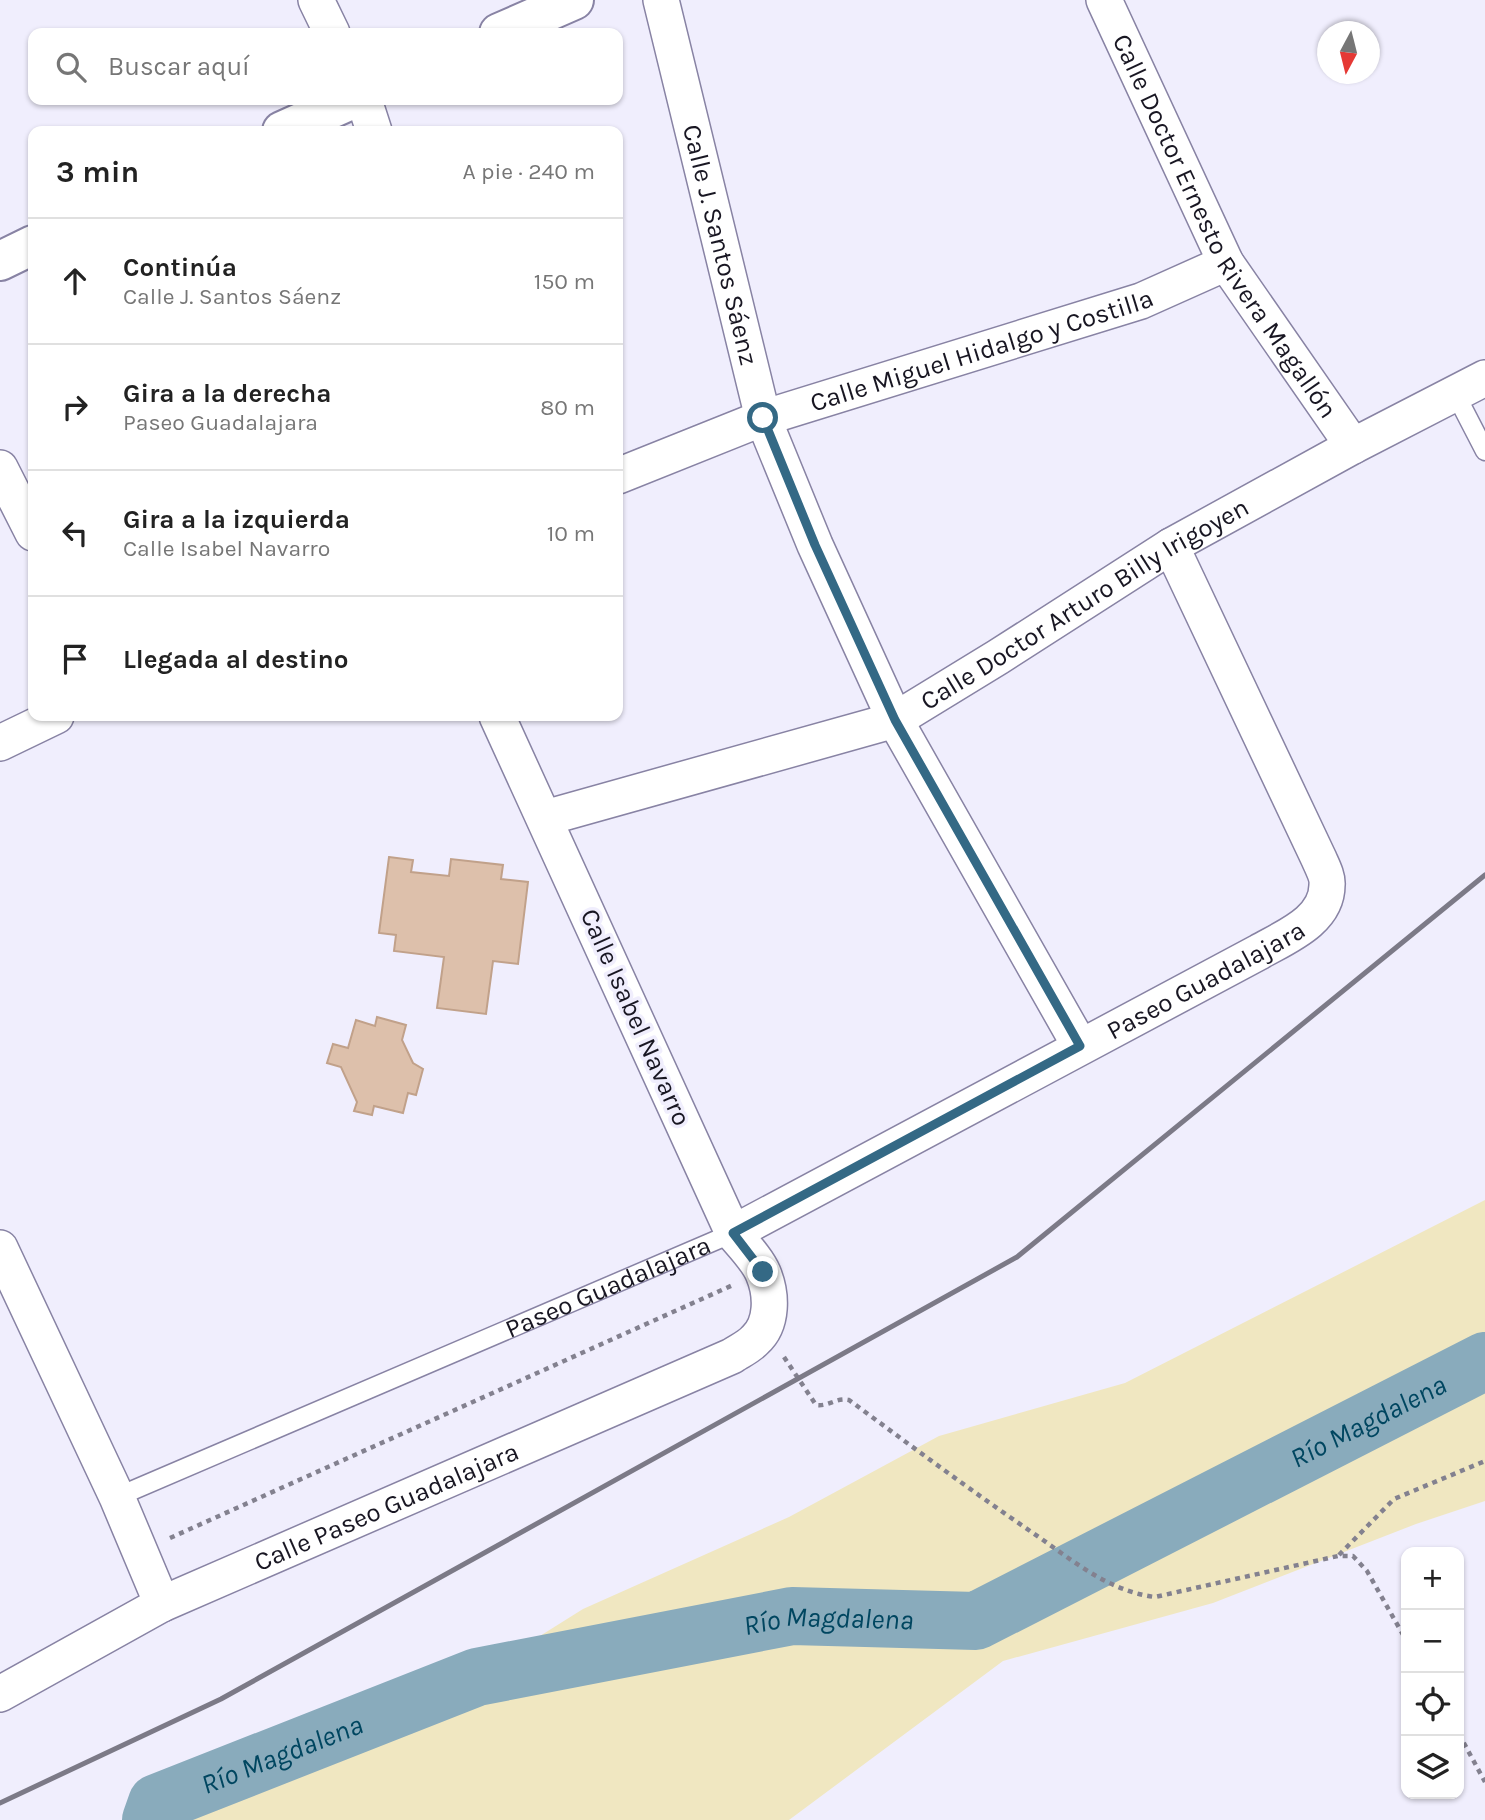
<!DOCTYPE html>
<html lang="es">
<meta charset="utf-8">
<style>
:root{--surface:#fff;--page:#f6f6f6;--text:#222;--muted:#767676;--line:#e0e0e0}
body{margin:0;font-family:Karla,sans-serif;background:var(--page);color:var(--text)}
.controls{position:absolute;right:21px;bottom:21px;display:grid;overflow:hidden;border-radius:14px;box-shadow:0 2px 5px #0004}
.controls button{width:63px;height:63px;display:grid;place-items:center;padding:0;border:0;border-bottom:2px solid var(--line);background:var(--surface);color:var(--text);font:35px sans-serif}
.compass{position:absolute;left:1317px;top:21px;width:63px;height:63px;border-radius:50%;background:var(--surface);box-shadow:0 2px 5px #0004;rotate:187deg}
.stop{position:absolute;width:21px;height:21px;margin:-16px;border:5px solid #346985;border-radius:50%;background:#fff}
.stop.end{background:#346985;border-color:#fff;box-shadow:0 2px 7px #0008}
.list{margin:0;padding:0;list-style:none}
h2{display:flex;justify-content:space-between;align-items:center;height:91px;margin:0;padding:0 28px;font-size:30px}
h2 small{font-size:23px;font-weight:400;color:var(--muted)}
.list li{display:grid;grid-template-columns:46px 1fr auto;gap:21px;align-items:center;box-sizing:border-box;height:126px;padding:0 28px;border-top:2px solid var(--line)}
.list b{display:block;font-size:26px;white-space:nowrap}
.list p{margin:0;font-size:23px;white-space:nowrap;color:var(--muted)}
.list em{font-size:23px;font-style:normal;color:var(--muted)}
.icon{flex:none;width:38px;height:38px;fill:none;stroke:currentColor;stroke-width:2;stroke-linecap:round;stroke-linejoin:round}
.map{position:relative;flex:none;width:1485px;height:1820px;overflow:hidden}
.search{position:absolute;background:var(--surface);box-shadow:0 2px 5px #0004;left:28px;top:28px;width:595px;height:77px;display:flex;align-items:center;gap:18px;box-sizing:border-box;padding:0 24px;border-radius:14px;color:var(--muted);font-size:26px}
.panel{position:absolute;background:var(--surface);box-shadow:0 2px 5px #0004;left:28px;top:126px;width:595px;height:595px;border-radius:14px}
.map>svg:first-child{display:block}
.sand{fill:#f0e7c1}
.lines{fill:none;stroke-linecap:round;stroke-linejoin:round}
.river{stroke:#89abbc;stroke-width:58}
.building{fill:#ddc0ab;stroke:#c1a18a;stroke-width:2}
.lane-casing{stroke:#8883a4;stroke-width:21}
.street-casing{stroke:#8883a4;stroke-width:38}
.secondary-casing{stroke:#8883a4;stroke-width:42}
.path{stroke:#83818f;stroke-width:4.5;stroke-dasharray:5 5;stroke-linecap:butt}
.lane{stroke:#fff;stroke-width:18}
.street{stroke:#fff;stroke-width:35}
.secondary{stroke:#fff;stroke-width:38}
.rail{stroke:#7c7a87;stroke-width:5}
.route{stroke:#346985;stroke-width:9}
.labels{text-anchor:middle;stroke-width:7;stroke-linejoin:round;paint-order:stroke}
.street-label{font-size:26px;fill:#181622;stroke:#f0eefd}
.water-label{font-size:28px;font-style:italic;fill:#004660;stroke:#f0eefd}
</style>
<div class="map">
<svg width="1485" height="1820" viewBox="0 0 1485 1820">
<rect width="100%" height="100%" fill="#f0eefd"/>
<polygon class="sand" points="1485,1200 1485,1501 1416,1524 1213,1603 1003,1661 789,1820 172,1820 357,1751 583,1609 789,1517 939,1436 1125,1383"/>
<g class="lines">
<path class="river" id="s1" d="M151,1820L157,1803L477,1677L792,1616L976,1621L1485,1361"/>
</g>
<g class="building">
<polygon points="389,857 413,860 411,872 449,876 451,859 503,865 501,879 528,882 518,964 493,961 486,1014 437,1008 444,957 394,951 396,935 379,933"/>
<polygon points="377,1017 406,1025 402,1040 413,1063 423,1069 416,1095 408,1093 403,1113 374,1106 372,1115 354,1111 357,1102 341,1067 327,1063 333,1044 348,1048 356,1020 375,1026"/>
</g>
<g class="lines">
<g class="lane-casing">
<g id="lane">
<polyline points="1455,393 1485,451"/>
<path id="s2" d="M117,1497L733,1233"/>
</g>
</g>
<g class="street-casing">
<g id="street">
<polyline points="316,0 332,33"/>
<path id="s3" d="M661,0L763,418L815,545L895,720L1080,1046"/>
<path id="s4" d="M1104,0L1226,263L1353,446"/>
<polyline points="364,100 374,131"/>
<polyline points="0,468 33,533"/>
<path id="s5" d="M618,476L763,418L1141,301L1226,263"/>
<polyline points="0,743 56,716"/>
<path id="s6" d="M545,818L895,720L998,657L1171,546L1353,446L1485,378"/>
<path id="s7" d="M733,1233L1259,952C1285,937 1327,921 1327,885C1328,877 1322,866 1319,859L1171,546"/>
<polyline points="0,1248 117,1497 162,1604"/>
<path id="s8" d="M0,1694L162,1604L732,1356C739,1351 749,1347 755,1340C773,1324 772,1294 763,1273C757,1259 743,1245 733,1233L497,716"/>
</g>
</g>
<g class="secondary-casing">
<g id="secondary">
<polyline points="499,33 574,0"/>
<polyline points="282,131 351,100"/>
<polyline points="0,261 33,245"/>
</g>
</g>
<g class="path">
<path d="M784,1357L816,1405C828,1407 837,1397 849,1400C910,1445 970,1490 1033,1533C1071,1559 1107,1591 1155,1597L1338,1556H1353L1367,1571L1406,1640"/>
<polyline points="170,1538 733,1285"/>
<polyline points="1339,1555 1394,1499 1485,1461"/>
<polyline points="1459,1734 1485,1782"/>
</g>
<use href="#lane" class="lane"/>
<use href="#street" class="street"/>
<use href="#secondary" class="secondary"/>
<polyline class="rail" points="0,1803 221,1699 1017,1257 1485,875"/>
</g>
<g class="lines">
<polyline class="route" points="763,1272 733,1233 1080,1046 895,720 815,545 763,418"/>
</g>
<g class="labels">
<g class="street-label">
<text dy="9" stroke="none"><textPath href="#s4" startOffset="257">Calle Doctor Ernesto Rivera Magallón</textPath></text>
<text dy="9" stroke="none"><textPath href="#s3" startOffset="252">Calle J. Santos Sáenz</textPath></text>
<text dy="9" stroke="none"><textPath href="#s5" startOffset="385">Calle Miguel Hidalgo y Costilla</textPath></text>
<text dy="9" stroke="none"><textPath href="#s6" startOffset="586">Calle Doctor Arturo Billy Irigoyen</textPath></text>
<text dy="9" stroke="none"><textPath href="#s7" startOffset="536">Paseo Guadalajara</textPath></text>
<text transform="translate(636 1017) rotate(66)" y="9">Calle Isabel Navarro</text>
<text dy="9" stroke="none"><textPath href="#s2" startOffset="534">Paseo Guadalajara</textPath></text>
<text dy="9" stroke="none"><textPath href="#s8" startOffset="430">Calle Paseo Guadalajara</textPath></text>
</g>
<g class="water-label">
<text dy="10" stroke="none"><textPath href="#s1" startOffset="1307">Río Magdalena</textPath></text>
<text dy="10" stroke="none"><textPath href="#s1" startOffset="719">Río Magdalena</textPath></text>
<text dy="10" stroke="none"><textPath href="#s1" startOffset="152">Río Magdalena</textPath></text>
</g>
</g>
</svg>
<div class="controls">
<button>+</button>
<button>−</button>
<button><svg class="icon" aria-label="locate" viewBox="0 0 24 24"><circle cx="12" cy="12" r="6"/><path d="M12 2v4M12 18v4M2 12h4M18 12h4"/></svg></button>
<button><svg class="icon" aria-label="layers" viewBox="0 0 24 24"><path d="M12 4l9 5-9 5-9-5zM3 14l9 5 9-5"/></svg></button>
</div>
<svg class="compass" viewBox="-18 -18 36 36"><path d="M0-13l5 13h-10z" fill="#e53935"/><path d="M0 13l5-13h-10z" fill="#767676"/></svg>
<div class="stop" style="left:763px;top:418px"></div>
<div class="stop end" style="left:763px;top:1272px"></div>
<div class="search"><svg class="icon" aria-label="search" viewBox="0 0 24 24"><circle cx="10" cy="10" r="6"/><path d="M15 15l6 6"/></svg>Buscar aquí</div>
<section class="panel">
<h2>3 min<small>A pie · 240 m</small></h2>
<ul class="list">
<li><svg class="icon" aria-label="ahead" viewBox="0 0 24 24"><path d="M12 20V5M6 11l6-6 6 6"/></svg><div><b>Continúa</b><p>Calle J. Santos Sáenz</p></div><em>150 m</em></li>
<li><svg class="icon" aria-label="right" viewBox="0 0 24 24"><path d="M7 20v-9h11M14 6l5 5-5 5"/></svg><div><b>Gira a la derecha</b><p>Paseo Guadalajara</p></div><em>80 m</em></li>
<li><svg class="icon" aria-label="left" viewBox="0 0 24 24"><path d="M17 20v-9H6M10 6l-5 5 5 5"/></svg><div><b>Gira a la izquierda</b><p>Calle Isabel Navarro</p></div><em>10 m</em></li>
<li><svg class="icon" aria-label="arrive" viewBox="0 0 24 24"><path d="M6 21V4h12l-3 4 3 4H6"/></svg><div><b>Llegada al destino</b></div></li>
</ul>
</section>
</div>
